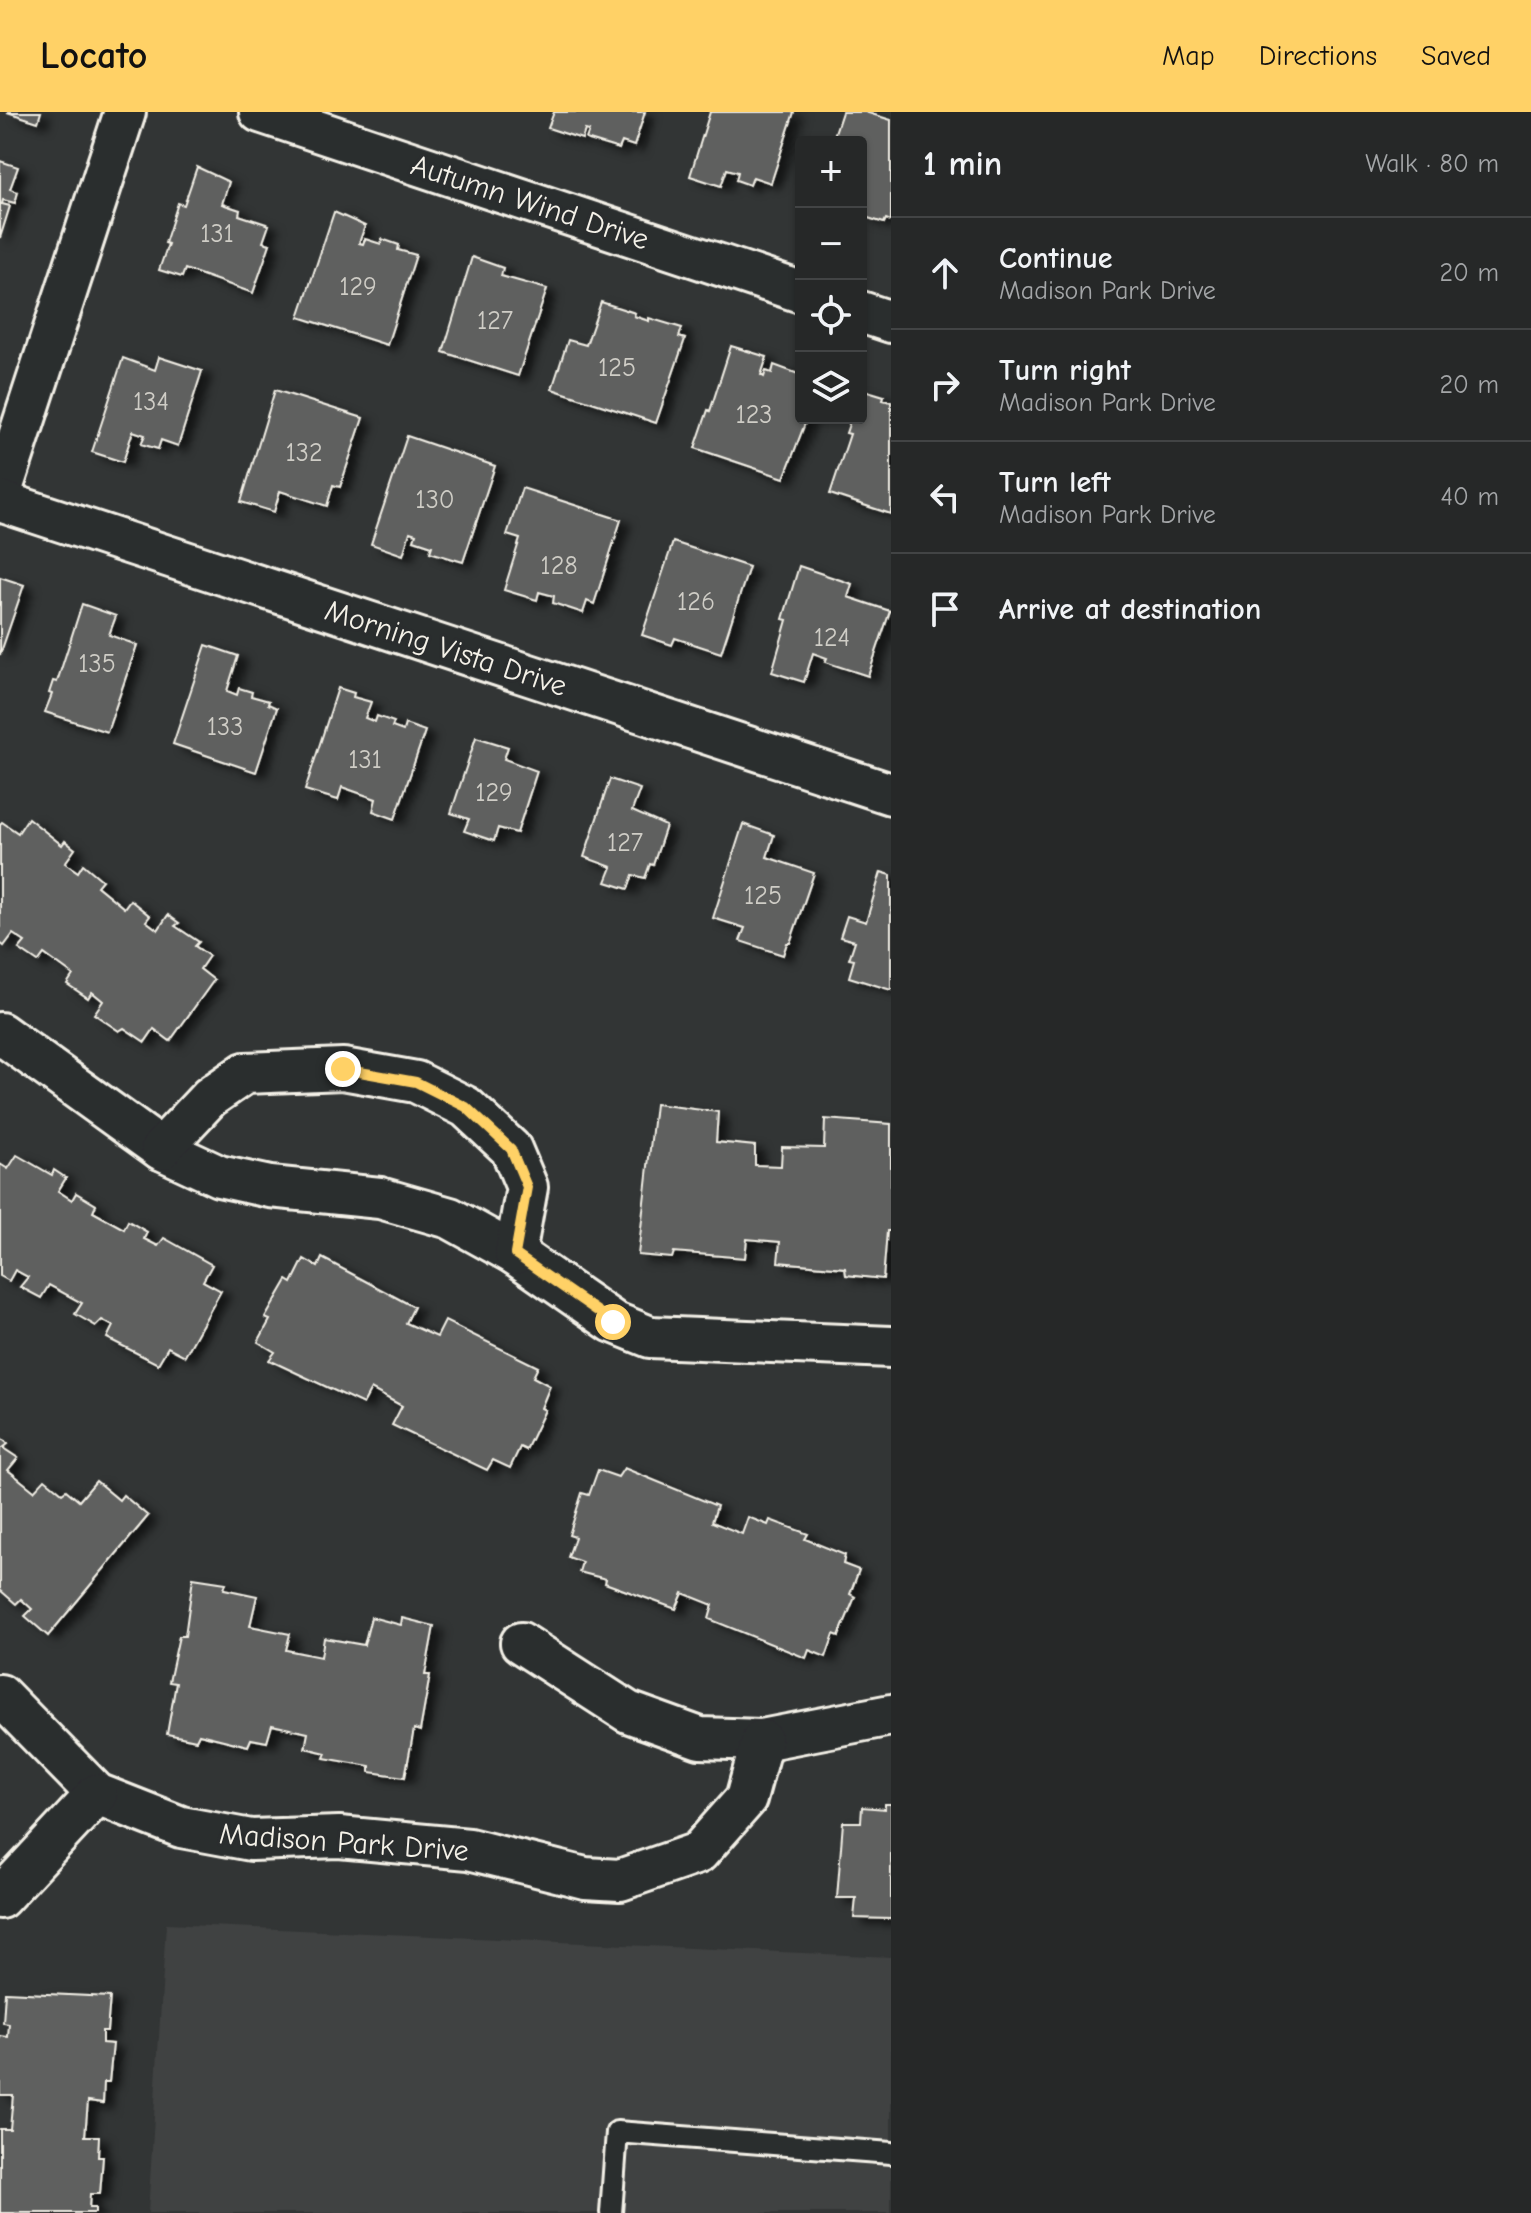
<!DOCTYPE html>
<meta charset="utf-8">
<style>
:root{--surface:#262828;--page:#2e3030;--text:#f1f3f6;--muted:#a4a6a8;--line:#424445;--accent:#ffd166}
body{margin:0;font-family:"Comic Neue",sans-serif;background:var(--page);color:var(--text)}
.controls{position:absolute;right:24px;top:24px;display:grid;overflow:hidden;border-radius:8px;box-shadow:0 2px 6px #0004}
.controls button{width:72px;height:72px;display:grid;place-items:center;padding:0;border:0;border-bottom:2px solid var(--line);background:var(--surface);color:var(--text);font:40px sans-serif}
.stop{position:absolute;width:24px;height:24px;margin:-18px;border:6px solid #ffd166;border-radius:50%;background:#fff}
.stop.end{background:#ffd166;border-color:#fff;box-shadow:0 2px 8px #0008}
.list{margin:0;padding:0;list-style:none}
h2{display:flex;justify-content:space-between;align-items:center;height:104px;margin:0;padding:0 32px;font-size:34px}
h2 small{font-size:26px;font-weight:400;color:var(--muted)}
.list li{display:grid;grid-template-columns:52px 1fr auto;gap:24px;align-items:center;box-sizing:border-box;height:112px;padding:0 32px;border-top:2px solid var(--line)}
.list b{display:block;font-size:30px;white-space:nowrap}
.list p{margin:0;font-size:26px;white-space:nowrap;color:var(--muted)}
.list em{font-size:26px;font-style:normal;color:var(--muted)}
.icon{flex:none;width:44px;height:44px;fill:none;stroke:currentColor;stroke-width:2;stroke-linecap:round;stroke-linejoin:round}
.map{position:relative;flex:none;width:891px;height:2101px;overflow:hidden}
header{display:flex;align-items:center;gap:48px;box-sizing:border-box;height:112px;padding:0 40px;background:var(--accent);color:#111}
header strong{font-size:38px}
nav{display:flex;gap:44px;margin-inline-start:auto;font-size:28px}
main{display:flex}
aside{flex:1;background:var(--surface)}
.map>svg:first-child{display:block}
.built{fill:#404242}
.building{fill:#5f605f;stroke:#f4f1e8;stroke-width:2;filter:url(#shadow)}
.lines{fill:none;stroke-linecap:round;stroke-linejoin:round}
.lane-casing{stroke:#f4f1e8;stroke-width:26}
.street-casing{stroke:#f4f1e8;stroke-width:46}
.lane{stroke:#2a2d2e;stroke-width:20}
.street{stroke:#2a2d2e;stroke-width:40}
.route{stroke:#ffd166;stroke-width:10}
.labels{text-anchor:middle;stroke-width:6;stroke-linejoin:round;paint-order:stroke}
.number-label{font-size:26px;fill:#cfcdc6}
.street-label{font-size:30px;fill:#f4f1e8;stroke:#2a2d2e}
</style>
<header>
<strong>Locato</strong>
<nav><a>Map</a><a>Directions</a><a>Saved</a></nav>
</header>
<main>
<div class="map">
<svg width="891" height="2101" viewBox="0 0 891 2101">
<defs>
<filter id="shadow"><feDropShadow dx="9" dy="5" stdDeviation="4" flood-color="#0009"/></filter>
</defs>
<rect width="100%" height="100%" fill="#323535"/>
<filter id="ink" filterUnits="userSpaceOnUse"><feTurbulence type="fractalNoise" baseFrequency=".0125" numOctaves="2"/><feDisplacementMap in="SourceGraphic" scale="16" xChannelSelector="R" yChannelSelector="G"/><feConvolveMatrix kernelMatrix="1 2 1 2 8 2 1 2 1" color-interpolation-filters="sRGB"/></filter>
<g filter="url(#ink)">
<polygon class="built" points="166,1812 891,1845 891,2101 148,2101"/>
<g class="building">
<polygon points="7,0 41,0 38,10"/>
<polygon points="554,0 645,0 634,34 622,30 619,37 586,27 589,19 585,18 582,27 548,16"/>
<polygon points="710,0 794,0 771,71 753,65 750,73 736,68 738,60 727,57 721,74 690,64"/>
<polygon points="842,0 865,0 891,8 891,109 886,107 884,111 865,105 867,100 861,98 861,30 832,30"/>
<polygon points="0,49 18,55 10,77 18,80 15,91 3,88 2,92 10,94 0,126"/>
<polygon points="197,55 229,70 222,92 240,98 239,103 269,113 263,130 270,132 253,181 185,157 182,165 159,158 168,132 165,131 178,91 184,93"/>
<polygon points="334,100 365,114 359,131 363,132 365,127 381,132 382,127 399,133 398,138 416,143 387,233 299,205"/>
<polygon points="472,145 503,156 501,164 547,177 518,264 443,240"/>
<polygon points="601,190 635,201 634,204 649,209 649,206 682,216 679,225 685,227 656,311 552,277 568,228 586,233"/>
<polygon points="731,234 767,245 761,263 764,265 766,259 772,261 774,253 801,263 801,306 807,306 784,366 695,336 708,298 710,299"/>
<polygon points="159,245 202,259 178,334 161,328 158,337 141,332 145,323 133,319 123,350 92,340 123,246 155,258"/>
<polygon points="861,277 884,284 883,288 891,290 891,402 830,382 850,322 846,321 851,306 861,306"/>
<polygon points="275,278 363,306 340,375 333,373 327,394 280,379 274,400 241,390"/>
<polygon points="407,324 495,354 463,450 430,440 432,434 414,428 416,422 410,420 403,443 371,432"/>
<polygon points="522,376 621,408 594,492 587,489 583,501 553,491 554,484 539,480 537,488 504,478 520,427 507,423"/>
<polygon points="673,430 749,455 721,541 675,526 672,533 642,523"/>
<polygon points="799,454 852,472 848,485 890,499 868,564 825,550 827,546 813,541 804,570 772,560 787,508 783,507"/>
<polygon points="0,465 24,473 0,543"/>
<polygon points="82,492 116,504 109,523 137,533 107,620 45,600 52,582 49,581 53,569 57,570"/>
<polygon points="206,533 238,544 227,579 237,583 239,576 252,580 251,584 269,589 268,592 277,596 256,660 173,632"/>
<polygon points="338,576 354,581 353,585 371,590 365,606 375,610 377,604 394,610 392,615 403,619 405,612 425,619 395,707 373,699 376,687 342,675 338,688 305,678"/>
<polygon points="476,625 508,635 504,647 537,659 517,721 498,716 494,729 464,719 469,707 451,701"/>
<polygon points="610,667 640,677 632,699 666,714 653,753 650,752 645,766 633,763 628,777 606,770 612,755 584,745"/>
<polygon points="28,706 62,733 65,729 75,737 65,751 78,760 83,752 102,768 97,774 124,796 130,788 150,804 146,809 158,818 168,803 179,811 175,814 199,830 195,834 209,844 200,857 214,868 170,929 154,917 145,930 124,916 119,919 94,902 103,889 92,880 88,886 67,872 73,863 44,842 38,850 19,837 25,830 13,822 4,834 0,831 0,712 2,710 18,721"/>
<polygon points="743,712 774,723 767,745 814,761 790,831 787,831 783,843 740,829 745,816 713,806"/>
<polygon points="881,760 891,763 891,878 849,865 854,848 849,847 855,829 840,825 847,804 866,810"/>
<polygon points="655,992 718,1000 716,1030 755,1034 755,1053 781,1054 782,1035 824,1036 825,1007 891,1012 891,1119 887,1119 883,1167 846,1163 845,1156 778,1150 780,1130 747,1127 745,1146 674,1140 672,1146 638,1143"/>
<polygon points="17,1043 52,1063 54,1058 66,1066 58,1079 72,1088 76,1081 96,1093 93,1100 124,1117 128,1109 147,1120 144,1127 158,1134 164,1126 212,1153 203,1169 221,1179 185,1244 168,1235 158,1252 107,1226 113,1214 102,1208 96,1214 75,1202 82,1191 49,1173 41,1186 20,1175 28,1165 15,1158 9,1169 0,1164 0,1052 8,1057"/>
<polygon points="322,1146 414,1195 406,1211 437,1225 445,1209 538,1255 533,1265 550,1274 541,1296 545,1298 526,1338 520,1335 510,1356 493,1348 487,1358 392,1313 402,1294 371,1277 363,1292 269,1248 275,1240 258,1230 270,1208 265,1206 287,1168 292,1171 304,1147 318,1155"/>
<polygon points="0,1325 8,1332 3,1336 18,1346 8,1358 34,1379 45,1367 62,1381 66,1378 79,1389 96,1369 119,1388 123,1383 148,1404 48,1524 25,1504 32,1497 21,1487 16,1492 0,1478"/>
<polygon points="624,1356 717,1394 712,1410 742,1422 748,1405 768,1413 770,1408 808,1422 805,1427 845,1443 843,1452 859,1458 850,1482 855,1485 839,1524 834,1522 826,1545 809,1538 806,1546 709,1507 713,1493 683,1481 676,1497 605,1471 606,1467 579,1460 582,1450 568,1445 575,1425 569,1423 582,1381 589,1383 598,1358 618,1365"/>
<polygon points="193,1466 226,1471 224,1477 257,1484 250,1514 290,1522 286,1538 321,1545 324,1526 364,1533 371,1505 401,1513 402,1506 434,1514 425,1563 430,1563 420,1619 414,1617 405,1665 370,1660 370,1654 324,1646 326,1641 305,1636 308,1621 272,1613 267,1630 251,1627 248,1634 199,1622 196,1628 167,1622 176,1571 169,1570 179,1524 185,1524"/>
<polygon points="885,1692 891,1692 891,1807 854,1806 856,1786 837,1786 843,1710 861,1710 862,1695 885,1697"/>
<polygon points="5,1880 110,1885 107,1919 102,1919 102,1931 113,1932 109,1970 104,1970 103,1991 88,1989 85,2024 99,2024 98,2045 103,2045 100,2082 90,2082 89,2096 95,2096 95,2101 0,2101 0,2017 10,2017 13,1983 0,1983 0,1924 8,1925 9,1912 3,1911"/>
</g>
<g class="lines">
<g class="lane-casing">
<polyline id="lane" points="611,2101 617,2020 891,2041"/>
</g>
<g class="street-casing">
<g id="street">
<polyline points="260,0 801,180"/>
<polyline points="861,200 891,210"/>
<polyline points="0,383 125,0"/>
<polyline points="0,389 891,682"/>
<polyline points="0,921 161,1037 219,1064 270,1075 380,1086 450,1106 515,1142 613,1210 650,1225 891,1235"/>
<polyline points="161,1037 210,985 245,961 343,957 416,970 466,995 511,1037 527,1075 515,1142"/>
<polyline points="521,1531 628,1600 700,1626 762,1628 891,1603"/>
<polyline points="0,1583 97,1682 181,1715 251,1728 339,1725 469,1737 585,1766 620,1768 698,1741 746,1687 762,1628"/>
<polyline points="0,1786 97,1682"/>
</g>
</g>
<use href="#lane" class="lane"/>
<use href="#street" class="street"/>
</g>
</g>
<g class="lines" filter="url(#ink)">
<polyline class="route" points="343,957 416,970 466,995 511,1037 527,1075 515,1142 613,1210"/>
</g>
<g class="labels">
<g class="number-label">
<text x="217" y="130">131</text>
<text x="358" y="183">129</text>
<text x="495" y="217">127</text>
<text x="617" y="264">125</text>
<text x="151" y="298">134</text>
<text x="754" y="311">123</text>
<text x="304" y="349">132</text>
<text x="435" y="396">130</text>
<text x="559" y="462">128</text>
<text x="696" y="498">126</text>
<text x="832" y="534">124</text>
<text x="97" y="560">135</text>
<text x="225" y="623">133</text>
<text x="365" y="656">131</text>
<text x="494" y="689">129</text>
<text x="625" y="739">127</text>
<text x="763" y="792">125</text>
</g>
<g class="street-label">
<text transform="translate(530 90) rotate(18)" y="10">Autumn Wind Drive</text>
<text transform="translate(446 536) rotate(18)" y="10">Morning Vista Drive</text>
<text transform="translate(344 1730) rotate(4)" y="10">Madison Park Drive</text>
</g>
</g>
</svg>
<div class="controls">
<button>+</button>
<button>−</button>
<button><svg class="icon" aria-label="locate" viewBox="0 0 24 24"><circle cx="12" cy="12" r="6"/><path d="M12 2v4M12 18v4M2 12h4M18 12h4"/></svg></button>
<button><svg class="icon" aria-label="layers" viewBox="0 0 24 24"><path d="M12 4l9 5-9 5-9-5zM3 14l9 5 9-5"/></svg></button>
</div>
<div class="stop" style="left:613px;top:1210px"></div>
<div class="stop end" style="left:343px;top:957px"></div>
</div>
<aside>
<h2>1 min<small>Walk · 80 m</small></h2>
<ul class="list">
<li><svg class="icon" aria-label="ahead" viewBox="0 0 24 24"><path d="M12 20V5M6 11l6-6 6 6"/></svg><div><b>Continue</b><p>Madison Park Drive</p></div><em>20 m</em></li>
<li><svg class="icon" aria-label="right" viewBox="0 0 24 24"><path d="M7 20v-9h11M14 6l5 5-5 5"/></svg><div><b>Turn right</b><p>Madison Park Drive</p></div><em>20 m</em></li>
<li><svg class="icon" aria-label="left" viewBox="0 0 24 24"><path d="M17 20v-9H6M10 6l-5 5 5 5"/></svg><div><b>Turn left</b><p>Madison Park Drive</p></div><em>40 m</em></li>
<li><svg class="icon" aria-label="arrive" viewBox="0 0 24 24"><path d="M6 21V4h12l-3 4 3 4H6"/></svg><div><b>Arrive at destination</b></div></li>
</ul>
</aside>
</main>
